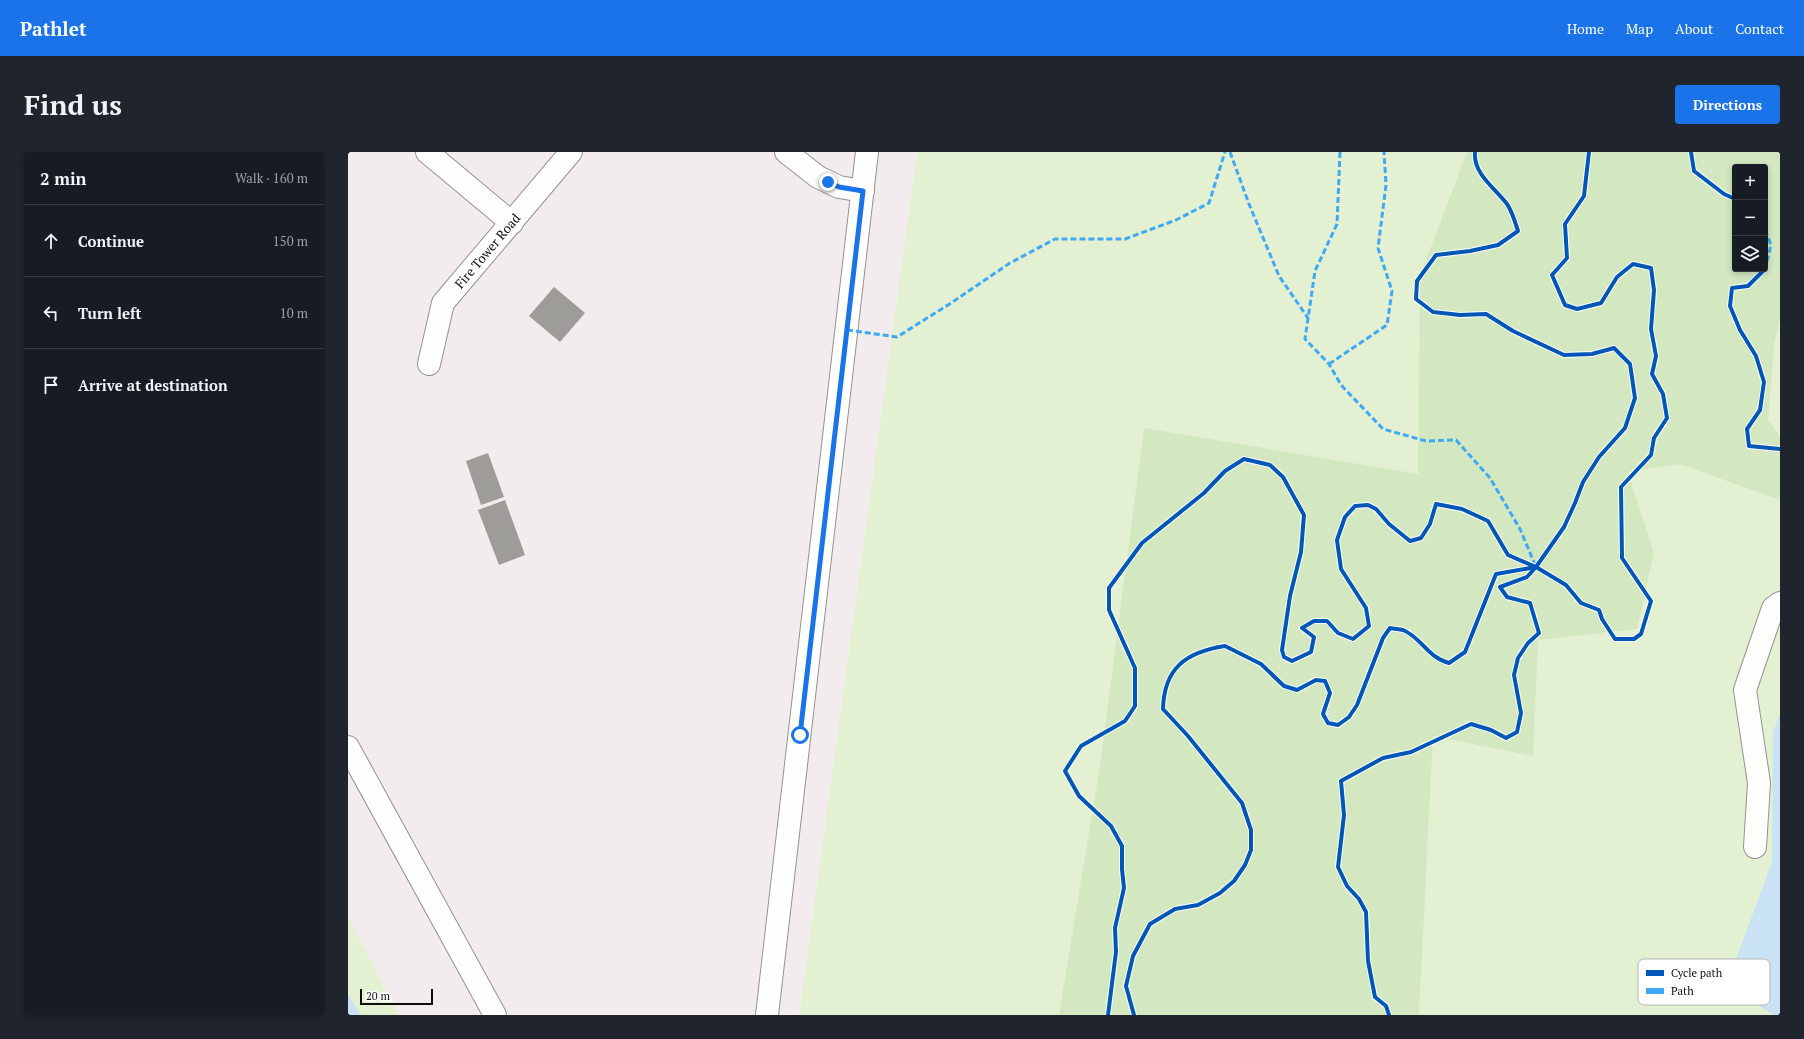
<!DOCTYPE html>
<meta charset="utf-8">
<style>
:root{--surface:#171b24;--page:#20242c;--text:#f1f3f6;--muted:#9ea1a6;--line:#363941;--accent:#1a73e8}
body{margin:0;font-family:"PT Serif",serif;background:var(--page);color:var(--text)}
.controls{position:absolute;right:12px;top:12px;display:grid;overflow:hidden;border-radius:4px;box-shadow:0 2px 6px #0003}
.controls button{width:36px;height:36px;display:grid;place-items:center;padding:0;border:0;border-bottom:1px solid var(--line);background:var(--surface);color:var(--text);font:20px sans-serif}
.scale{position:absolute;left:12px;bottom:10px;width:73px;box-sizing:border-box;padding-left:4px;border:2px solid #0d0d0d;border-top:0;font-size:11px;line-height:14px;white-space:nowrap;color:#0d0d0d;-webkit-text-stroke:3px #fff;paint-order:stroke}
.stop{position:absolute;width:12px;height:12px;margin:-9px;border:3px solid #1a73e8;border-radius:50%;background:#fff}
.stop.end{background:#1a73e8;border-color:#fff;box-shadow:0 1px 4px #0008}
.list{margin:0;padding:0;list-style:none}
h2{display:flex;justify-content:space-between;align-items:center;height:52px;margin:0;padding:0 16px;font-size:17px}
h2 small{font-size:13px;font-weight:400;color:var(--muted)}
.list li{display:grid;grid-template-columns:26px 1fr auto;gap:12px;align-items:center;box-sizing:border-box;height:72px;padding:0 16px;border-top:1px solid var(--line)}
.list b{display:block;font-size:15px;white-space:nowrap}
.list em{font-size:13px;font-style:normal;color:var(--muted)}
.icon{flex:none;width:22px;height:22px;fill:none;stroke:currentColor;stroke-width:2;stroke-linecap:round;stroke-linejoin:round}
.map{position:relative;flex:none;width:1432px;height:863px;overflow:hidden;border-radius:4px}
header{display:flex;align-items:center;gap:24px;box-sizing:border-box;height:56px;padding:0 20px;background:var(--accent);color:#fff}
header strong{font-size:19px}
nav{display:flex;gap:22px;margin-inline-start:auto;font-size:14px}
.intro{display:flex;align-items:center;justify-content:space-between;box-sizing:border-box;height:96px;padding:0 24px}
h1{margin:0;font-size:28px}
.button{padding:10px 18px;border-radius:4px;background:var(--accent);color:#fff;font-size:14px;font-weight:700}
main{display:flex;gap:24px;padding:0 24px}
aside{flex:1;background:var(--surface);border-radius:4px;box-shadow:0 2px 6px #0003}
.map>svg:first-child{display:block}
.industrial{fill:#f2ecef}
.green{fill:#e3f0d2;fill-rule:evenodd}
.forest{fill:#d3e7c0;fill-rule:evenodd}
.water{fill:#c9e3f4}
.building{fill:#9e9c98}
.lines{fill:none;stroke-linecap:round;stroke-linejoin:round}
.minor-casing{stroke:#949390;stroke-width:24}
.minor{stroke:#fefefd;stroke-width:22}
.quiet{stroke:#3fa9f5;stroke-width:3;stroke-dasharray:6 3;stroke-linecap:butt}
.cycleway-casing{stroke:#fff;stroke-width:6}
.cycleway{stroke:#0057b8;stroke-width:4}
.route{stroke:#1a73e8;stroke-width:5}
.labels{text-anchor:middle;stroke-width:4;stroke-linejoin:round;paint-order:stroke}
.street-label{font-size:13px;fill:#0d0d0d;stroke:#fff}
.key{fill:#fff;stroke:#b6b6b6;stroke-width:1}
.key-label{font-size:11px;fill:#0d0d0d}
</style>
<header>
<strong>Pathlet</strong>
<nav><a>Home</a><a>Map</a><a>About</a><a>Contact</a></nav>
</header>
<div class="intro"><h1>Find us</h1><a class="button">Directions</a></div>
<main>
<aside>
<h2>2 min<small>Walk · 160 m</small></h2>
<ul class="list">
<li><svg class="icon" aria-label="ahead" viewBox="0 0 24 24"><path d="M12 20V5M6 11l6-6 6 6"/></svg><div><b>Continue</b></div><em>150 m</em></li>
<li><svg class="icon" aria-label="left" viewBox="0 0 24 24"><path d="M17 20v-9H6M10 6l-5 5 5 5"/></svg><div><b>Turn left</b></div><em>10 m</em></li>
<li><svg class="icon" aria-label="arrive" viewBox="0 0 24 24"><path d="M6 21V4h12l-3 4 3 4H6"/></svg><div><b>Arrive at destination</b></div></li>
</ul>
</aside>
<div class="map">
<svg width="1432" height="863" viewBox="0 0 1432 863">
<rect width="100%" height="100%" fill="#fbf9f2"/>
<polygon class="industrial" points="0,0 569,0 451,863 51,863 0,765"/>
<g class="green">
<path d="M569,0H1432V863H451ZM1387,15H1417V117H1387Z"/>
<polygon points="0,765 51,863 0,863"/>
</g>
<path class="forest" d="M1119,0H1432V166L1426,192L1420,268L1432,284V348L1332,312L1280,320L1306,401L1289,477L1190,488L1185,604L1085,584L1071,863H711L752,614L796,276L1070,322L1072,124ZM1387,15H1417V117H1387Z"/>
<g class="water">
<polygon points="1432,562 1432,863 1426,863 1378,834 1424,710 1425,580"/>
<polygon points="0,843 13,863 0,863"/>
</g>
<g class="building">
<polygon points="206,135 237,161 212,190 181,164"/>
<polygon points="140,301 156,345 133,353 118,309"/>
<polygon points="157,348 177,403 151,413 130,358"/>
</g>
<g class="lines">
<g class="minor-casing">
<g id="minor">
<polyline points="79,0 164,71"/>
<polyline points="438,0 470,25 491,35 515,39"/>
<path id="s1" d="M81,212L95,151L223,0"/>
<polyline points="0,595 147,863"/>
<polyline points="1407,695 1411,631 1397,538 1425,456 1432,451"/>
<polyline points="419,863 519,0"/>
</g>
</g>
<use href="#minor" class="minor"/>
<g class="quiet">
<polyline points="882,0 901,52 931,124 960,166"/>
<polyline points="992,0 989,72 967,119 957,187 981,212 993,233 1035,277 1078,289 1108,288 1142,326 1172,377 1188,415"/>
<polyline points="1417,78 1423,93 1417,117"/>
<polyline points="499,178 549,185 603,151 662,111 707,87 777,87 828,68 861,51 877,0"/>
<polyline points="981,212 1039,173 1044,139 1030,96 1038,33 1036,0"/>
</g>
<g class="cycleway-casing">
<g id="cycleway">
<polyline points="1343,0 1346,19 1376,42 1387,47"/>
<polyline points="1417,117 1400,134 1384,136 1382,154 1392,178 1408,204 1416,230 1412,258 1399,277 1401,294 1432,297"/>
<polyline points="760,863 768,800 767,776 776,736 774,717 774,694 763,674 731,644 717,619 733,594 777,569 787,554 787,516 761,458 761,436 794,391 856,341 877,319 896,307 922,313 935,325 956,363 953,400 942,444 934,498 936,505 944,509 963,500 966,485 954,476 966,469 979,469 990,481 1005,487 1021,474 1018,456 993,417 989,388 997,365 1007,354 1020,353 1028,357 1041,372 1062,389 1073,386 1082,372 1088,352 1114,357 1140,369 1160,403 1188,415 1218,433 1233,451 1251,458 1254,467 1267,487 1286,487 1293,482 1303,449 1274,406 1273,335 1303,303 1306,286 1319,266 1315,242 1304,222 1308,204 1303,177 1306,138 1303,116 1285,112 1269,125 1253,151 1229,157 1217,153 1204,123 1219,106 1217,72 1236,44 1241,0"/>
<path d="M786,863L778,834L785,804L802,772L827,757L850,753L872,741L886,729L897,713L903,698V678L894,651L840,584L815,557C816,516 838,500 877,494L913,512L936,534L949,538L968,528L977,529L982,541L975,562L980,571L990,573L1001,565L1009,553L1035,486L1042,476C1046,477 1051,477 1055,478C1073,485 1080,506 1101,511L1117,500L1148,422L1188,415"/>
<path d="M1041,863L1038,854L1027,845L1020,809L1018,760L1011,747L999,734L990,715L996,663L993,629L1035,606L1063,600L1123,572L1143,578L1158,586L1169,580L1173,561L1166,523L1170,506L1180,491L1191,481L1182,451L1159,445L1152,435L1179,425L1188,415L1216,375L1227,351L1235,330L1251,305L1277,276L1287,246L1282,212L1266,196L1244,202L1216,203L1165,179L1138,162L1112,163L1085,160L1068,147L1069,129L1088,103L1122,99L1150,93L1170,79C1167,70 1164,59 1159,52C1147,36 1125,22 1127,0"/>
</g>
</g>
<use href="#cycleway" class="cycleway"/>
</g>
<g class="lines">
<polyline class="route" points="452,583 515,39 491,35 480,30"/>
</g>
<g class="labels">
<g class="street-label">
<text dy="5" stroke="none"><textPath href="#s1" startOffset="131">Fire Tower Road</textPath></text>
</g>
</g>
<rect x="1290" y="807" width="132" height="46" rx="6" class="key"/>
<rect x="1298" y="818" width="18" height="6" fill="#0057b8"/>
<rect x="1298" y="836" width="18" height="6" fill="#3fa9f5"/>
<g class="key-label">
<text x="1323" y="825">Cycle path</text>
<text x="1323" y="843">Path</text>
</g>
</svg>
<div class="controls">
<button>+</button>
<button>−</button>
<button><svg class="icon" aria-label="layers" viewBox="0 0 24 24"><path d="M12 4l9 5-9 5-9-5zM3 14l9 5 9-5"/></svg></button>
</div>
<div class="scale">20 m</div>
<div class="stop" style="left:452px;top:583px"></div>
<div class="stop end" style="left:480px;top:30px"></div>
</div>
</main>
